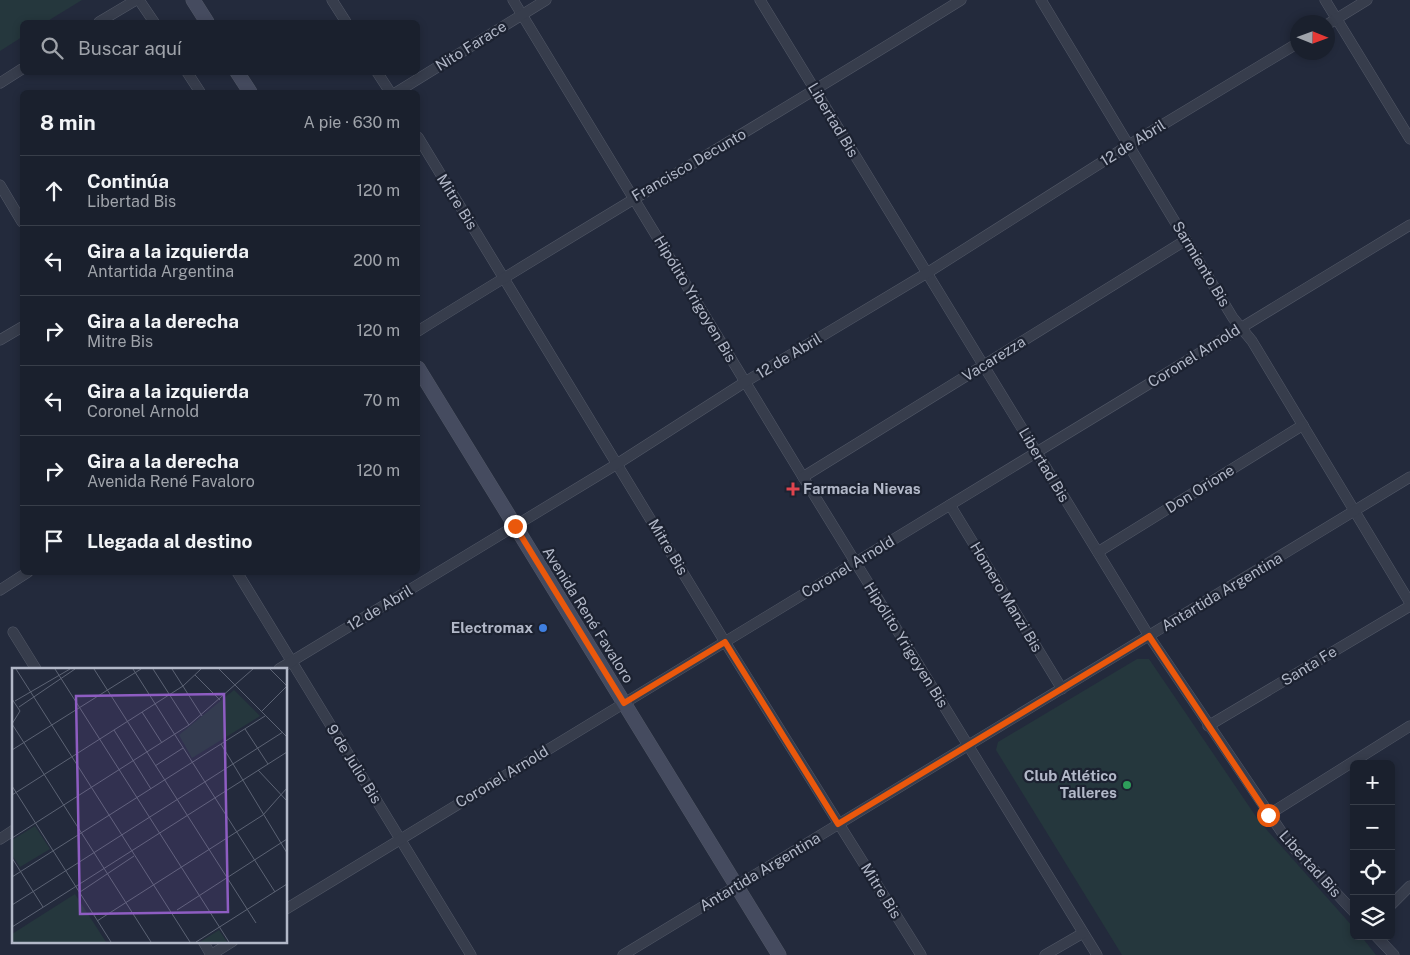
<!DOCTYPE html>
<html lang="es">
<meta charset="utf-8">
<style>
:root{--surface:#1a202d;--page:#272d39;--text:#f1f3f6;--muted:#9fa3aa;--line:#383e49}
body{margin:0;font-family:"Public Sans",sans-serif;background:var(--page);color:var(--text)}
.controls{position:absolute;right:15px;bottom:15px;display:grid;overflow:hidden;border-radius:8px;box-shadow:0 2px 8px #0003}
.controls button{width:45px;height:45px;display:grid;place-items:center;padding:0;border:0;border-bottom:1px solid var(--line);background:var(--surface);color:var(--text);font:25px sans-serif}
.compass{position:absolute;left:1290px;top:15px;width:45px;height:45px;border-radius:50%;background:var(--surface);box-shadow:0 2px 8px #0003;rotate:91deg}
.stop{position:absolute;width:15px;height:15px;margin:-11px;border:4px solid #ea580c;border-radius:50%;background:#fff}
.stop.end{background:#ea580c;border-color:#fff;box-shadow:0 1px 5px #0008}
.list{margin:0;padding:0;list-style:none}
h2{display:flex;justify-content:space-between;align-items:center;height:65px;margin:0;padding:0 20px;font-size:21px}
h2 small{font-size:16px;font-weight:400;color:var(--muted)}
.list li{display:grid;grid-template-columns:32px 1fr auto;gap:15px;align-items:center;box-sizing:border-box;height:70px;padding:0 20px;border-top:1px solid var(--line)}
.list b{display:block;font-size:19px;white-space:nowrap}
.list p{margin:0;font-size:16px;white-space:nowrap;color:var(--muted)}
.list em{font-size:16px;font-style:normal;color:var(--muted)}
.icon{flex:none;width:28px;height:28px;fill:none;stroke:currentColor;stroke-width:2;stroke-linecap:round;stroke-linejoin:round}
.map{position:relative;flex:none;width:1410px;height:955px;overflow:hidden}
.search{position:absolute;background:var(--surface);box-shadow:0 2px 8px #0003;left:20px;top:20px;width:400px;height:55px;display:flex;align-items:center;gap:12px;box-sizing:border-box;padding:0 18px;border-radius:8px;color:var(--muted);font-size:19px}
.panel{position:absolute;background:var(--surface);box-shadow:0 2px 8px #0003;left:20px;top:90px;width:400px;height:485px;border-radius:8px}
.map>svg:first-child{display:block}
.pitch{fill:#25373d}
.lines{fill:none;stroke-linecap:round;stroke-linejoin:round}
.minor-casing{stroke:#525867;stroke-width:11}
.secondary-casing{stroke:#525867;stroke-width:15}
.minor{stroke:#373d4c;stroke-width:10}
.secondary{stroke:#454b5f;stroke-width:14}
.route{stroke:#ea580c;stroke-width:6}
.health-dot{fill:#e0444e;stroke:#1c2231;stroke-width:2}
.shop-dot{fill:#3f7fe0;stroke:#1c2231;stroke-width:2}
.leisure-dot{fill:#2e9e5b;stroke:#1c2231;stroke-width:2}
.labels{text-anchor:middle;stroke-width:4.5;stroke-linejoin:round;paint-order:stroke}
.street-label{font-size:15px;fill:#b2b8c8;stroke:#1c2231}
.poi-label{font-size:15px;font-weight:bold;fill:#b2b8c8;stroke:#1c2231;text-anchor:end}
.inset-road{fill:none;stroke:#5c6374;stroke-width:1}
.view{fill:#8e5dc2;fill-opacity:0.15;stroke:#8e5dc2;stroke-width:2.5}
.inset-edge{fill:none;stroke:#b2b8c8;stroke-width:2.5}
</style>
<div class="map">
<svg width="1410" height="955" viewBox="0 0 1410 955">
<rect width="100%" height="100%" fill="#232a3c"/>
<g class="pitch">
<polygon points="0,0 82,0 46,22 22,22 22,37 0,51"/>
<polygon points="1137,659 1149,659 1259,821 1354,928 1354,936 1361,936 1376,955 1122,955 996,750 998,742"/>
</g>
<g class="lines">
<g class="minor-casing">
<g id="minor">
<polyline points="139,0 154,22"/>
<polyline points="332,0 346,22"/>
<polyline points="513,0 803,477 1097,955"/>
<polyline points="760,0 1149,636 1289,843 1354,912"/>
<polyline points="1041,0 1233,318 1252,341 1410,603"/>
<polyline points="1325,0 1410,139"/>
<polyline points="99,22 136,0"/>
<polyline points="1328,24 1367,0"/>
<polyline points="187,72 200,92"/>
<polyline points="377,72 390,92"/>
<polyline points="0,83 22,69"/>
<polyline points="397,92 546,0"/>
<polyline points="418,137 725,642 921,955"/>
<polyline points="0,185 22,222"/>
<path d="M418,331C598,219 781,112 961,0"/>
<polyline points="0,340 22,327"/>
<polyline points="803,477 1186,240"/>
<polyline points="950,505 1062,689"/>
<polyline points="1098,552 1303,425"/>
<polyline points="237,572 471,955"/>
<polyline points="0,590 28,572"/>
<polyline points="13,632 36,669"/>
<polyline points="279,669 617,464 745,382 927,273 1129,145 1298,43"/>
<polyline points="1208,726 1410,606"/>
<polyline points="1268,815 1410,726"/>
<polyline points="0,839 14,830"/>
<polyline points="1391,905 1410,886"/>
<polyline points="286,909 1410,225"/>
<polyline points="1376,936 1394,955"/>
<polyline points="203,941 211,955"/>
<polyline points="211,955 233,941"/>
<polyline points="623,955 1410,477"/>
<polyline points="1045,955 1083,933"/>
</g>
</g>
<g class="secondary-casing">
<g id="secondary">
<polyline points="193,0 207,22"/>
<polyline points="237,72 250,92"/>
<polyline points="418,368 779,955"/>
</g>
</g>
<use href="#minor" class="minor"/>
<use href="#secondary" class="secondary"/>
</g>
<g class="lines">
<polyline class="route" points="515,526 624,703 725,642 838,824 1149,636 1268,815"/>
</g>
<path class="health-dot" d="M790.5 481.5h5v5h5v5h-5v5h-5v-5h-5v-5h5z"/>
<circle class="shop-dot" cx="543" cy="628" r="5"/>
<circle class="leisure-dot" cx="1127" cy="785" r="5"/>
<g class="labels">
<g class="street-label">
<text transform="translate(471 46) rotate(-32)" y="5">Nito Farace</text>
<text transform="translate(833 120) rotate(59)" y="5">Libertad Bis</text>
<text transform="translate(1133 143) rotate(-32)" y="5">12 de Abril</text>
<text transform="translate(689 165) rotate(-30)" y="5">Francisco Decunto</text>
<text transform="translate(457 202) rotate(58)" y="5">Mitre Bis</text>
<text transform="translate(1201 264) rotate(59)" y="5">Sarmiento Bis</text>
<text transform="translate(695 299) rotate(59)" y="5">Hipólito Yrigoyen Bis</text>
<text transform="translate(789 356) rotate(-31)" y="5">12 de Abril</text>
<text transform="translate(1194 356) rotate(-32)" y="5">Coronel Arnold</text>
<text transform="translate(994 359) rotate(-32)" y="5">Vacarezza</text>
<text transform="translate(1044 465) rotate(59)" y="5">Libertad Bis</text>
<text transform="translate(1200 489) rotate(-32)" y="5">Don Orione</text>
<text transform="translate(668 547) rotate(59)" y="5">Mitre Bis</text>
<text transform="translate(848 567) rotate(-31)" y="5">Coronel Arnold</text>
<text transform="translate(1222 592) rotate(-31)" y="5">Antartida Argentina</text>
<text transform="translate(1006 597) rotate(59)" y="5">Homero Manzi Bis</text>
<text transform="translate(380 608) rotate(-31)" y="5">12 de Abril</text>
<text transform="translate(588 615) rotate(58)" y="5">Avenida René Favaloro</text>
<text transform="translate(906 645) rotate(58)" y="5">Hipólito Yrigoyen Bis</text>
<text transform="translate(1309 666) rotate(-31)" y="5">Santa Fe</text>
<text transform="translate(354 764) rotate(58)" y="5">9 de Julio Bis</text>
<text transform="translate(502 777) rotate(-31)" y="5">Coronel Arnold</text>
<text transform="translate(1310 864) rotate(48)" y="5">Libertad Bis</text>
<text transform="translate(760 872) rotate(-31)" y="5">Antartida Argentina</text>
<text transform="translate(881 891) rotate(58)" y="5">Mitre Bis</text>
</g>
<g class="poi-label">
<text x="803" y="494" text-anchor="start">Farmacia Nievas</text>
<text x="533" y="633">Electromax</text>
<text x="1117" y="781">Club Atlético<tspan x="1117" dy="17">Talleres</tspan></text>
</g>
</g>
<g transform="translate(12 668)">
<rect width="275" height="275" fill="#232a3c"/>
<path d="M23,158L38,181L8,199L0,187V172ZM207,262L215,274H188Z" fill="#25373d"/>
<path d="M222,22L248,48L180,90L167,67ZM63,226L94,274H0V266Z" fill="#25373d"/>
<path class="inset-road" d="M4,1L178,274M43,1L217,274M82,1L244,255M121,1L263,224M141,1L177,57M160,1L190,48M207,1L275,69M258,1L275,18M183,7L208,32M0,31L8,43L0,56M3,33L58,1M7,39L63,1M130,44L150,75M249,44L275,18M0,56L139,274M233,61L256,96M102,62L139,121M209,76L275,185M0,82L129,1M143,98L171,80M246,102L275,133M0,118L99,274M0,127L171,18L189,1M0,170L177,57L241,1M0,190L31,239M0,209L253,48M68,224L122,188M0,237L271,64M165,242L275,171M85,253L251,147L275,120M0,259L275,84M184,274L275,216"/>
<path class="view" d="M212,26L216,244L68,246L64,28Z"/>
<rect width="275" height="275" class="inset-edge"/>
</g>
</svg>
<div class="controls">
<button>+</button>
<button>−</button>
<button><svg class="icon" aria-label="locate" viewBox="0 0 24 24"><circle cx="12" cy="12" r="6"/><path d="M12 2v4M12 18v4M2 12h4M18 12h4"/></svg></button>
<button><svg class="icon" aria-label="layers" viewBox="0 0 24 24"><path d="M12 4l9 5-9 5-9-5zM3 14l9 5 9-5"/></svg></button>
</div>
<svg class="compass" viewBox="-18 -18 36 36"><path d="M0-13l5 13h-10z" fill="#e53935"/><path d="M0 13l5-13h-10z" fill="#9fa3aa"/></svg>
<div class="stop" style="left:1268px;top:815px"></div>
<div class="stop end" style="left:515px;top:526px"></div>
<div class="search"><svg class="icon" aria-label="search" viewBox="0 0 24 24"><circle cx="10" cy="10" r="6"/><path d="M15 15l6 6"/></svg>Buscar aquí</div>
<section class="panel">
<h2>8 min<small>A pie · 630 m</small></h2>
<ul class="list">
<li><svg class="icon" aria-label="ahead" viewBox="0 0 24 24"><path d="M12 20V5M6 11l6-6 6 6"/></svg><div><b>Continúa</b><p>Libertad Bis</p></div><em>120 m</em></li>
<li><svg class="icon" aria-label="left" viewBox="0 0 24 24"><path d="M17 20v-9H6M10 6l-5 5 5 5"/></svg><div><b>Gira a la izquierda</b><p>Antartida Argentina</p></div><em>200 m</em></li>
<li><svg class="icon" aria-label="right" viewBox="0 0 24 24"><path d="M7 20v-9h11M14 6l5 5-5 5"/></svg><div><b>Gira a la derecha</b><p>Mitre Bis</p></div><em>120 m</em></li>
<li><svg class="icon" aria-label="left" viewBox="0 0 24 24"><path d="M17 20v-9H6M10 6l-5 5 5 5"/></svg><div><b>Gira a la izquierda</b><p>Coronel Arnold</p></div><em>70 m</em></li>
<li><svg class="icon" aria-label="right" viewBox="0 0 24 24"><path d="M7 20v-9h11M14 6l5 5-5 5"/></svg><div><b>Gira a la derecha</b><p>Avenida René Favaloro</p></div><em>120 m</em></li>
<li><svg class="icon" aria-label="arrive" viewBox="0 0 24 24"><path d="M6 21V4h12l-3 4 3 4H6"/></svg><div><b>Llegada al destino</b></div></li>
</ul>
</section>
</div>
